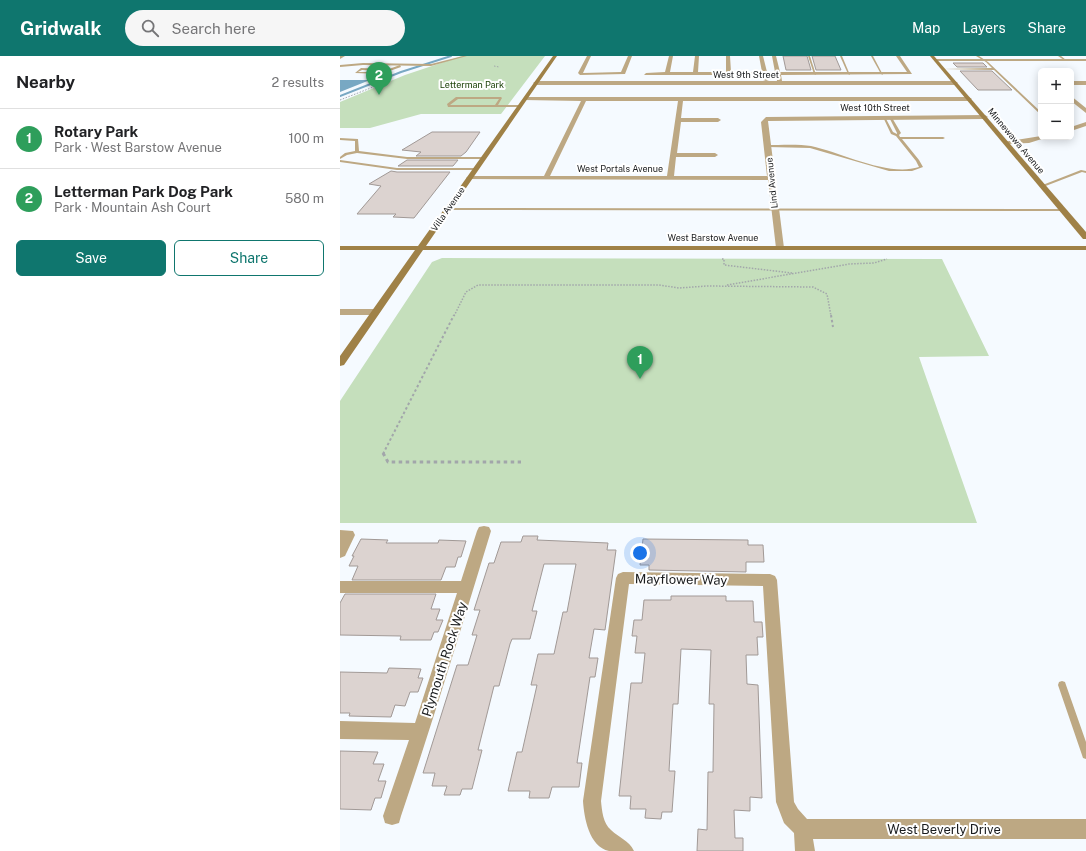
<!DOCTYPE html>
<meta charset="utf-8">
<style>
:root{--surface:#fff;--page:#f6f6f6;--text:#202124;--muted:#757577;--line:#e0e0e0;--accent:#0f766e}
body{margin:0;font-family:"Public Sans",sans-serif;background:var(--page);color:var(--text)}
.controls{position:absolute;right:12px;top:12px;display:grid;overflow:hidden;border-radius:6px;box-shadow:0 2px 10px #0003}
.controls button{width:36px;height:36px;display:grid;place-items:center;padding:0;border:0;border-bottom:1px solid var(--line);background:var(--surface);color:var(--text);font:20px sans-serif}
.you{position:absolute;left:300px;top:497px;width:14px;height:14px;margin:-10px;border:3px solid #fff;border-radius:50%;background:#1a73e8;box-shadow:0 0 0 6px #1a73e833}
.badge{display:grid;place-items:center;width:26px;height:26px;border-radius:50%;background:var(--accent);color:#fff;font-size:13px;font-weight:700}
.pin{position:absolute;translate:-50% -33px;filter:drop-shadow(0 1px 2px #0008)}
.pin::after{content:'';position:absolute;top:21px;width:14px;height:12px;background:inherit;clip-path:polygon(0 0,100% 0,50% 100%)}
.list{margin:0;padding:0;list-style:none}
h2{display:flex;justify-content:space-between;align-items:center;height:52px;margin:0;padding:0 16px;font-size:17px}
h2 small{font-size:13px;font-weight:400;color:var(--muted)}
.list li{display:grid;grid-template-columns:26px 1fr auto;gap:12px;align-items:center;box-sizing:border-box;height:60px;padding:0 16px;border-top:1px solid var(--line)}
.list b{display:block;font-size:15px;white-space:nowrap}
.list p{margin:0;font-size:13px;white-space:nowrap;color:var(--muted)}
.list em{font-size:13px;font-style:normal;color:var(--muted)}
.actions{display:flex;gap:8px;padding:12px 16px}
.actions a{flex:1;padding:9px 0;border:1px solid var(--accent);border-radius:6px;text-align:center;font-size:14px;color:var(--accent)}
.actions .main{background:var(--accent);color:#fff}
.icon{flex:none;width:22px;height:22px;fill:none;stroke:currentColor;stroke-width:2;stroke-linecap:round;stroke-linejoin:round}
.map{position:relative;flex:none;width:746px;height:795px;overflow:hidden}
header{display:flex;align-items:center;gap:24px;box-sizing:border-box;height:56px;padding:0 20px;background:var(--accent);color:#fff}
header strong{font-size:19px}
nav{display:flex;gap:22px;margin-inline-start:auto;font-size:14px}
.search{width:280px;height:36px;background:var(--page);display:flex;align-items:center;gap:10px;box-sizing:border-box;padding:0 14px;border-radius:22px;color:var(--muted);font-size:15px}
main{display:flex}
aside{flex:1;background:var(--surface)}
.map>svg:first-child{display:block}
.green{fill:#c5dfbc}
.water{fill:#78a8c3}
.lines{fill:none;stroke-linecap:round;stroke-linejoin:round}
.stream{stroke:#78a8c3;stroke-width:2}
.building{fill:#dcd3d0;stroke:#a19996}
.path-far3{stroke:#a2a6aa;stroke-width:1;stroke-dasharray:1.5 1.5;stroke-linecap:butt}
.path-far2{stroke:#a2a6aa;stroke-width:1.5;stroke-dasharray:1.5 1.5;stroke-linecap:butt}
.path-far1{stroke:#a2a6aa;stroke-width:2;stroke-dasharray:2.5 2.5;stroke-linecap:butt}
.path{stroke:#a2a6aa;stroke-width:3;stroke-dasharray:3.5 3.5;stroke-linecap:butt}
.service{fill:#bda883;fill-rule:evenodd}
.minor{fill:#bda883;fill-rule:evenodd}
.secondary{fill:#9f8147;fill-rule:evenodd}
.labels{text-anchor:middle;stroke-width:4;stroke-linejoin:round;paint-order:stroke}
.far-street-label{font-size:9px;fill:#191b1d;stroke:#fff}
.far-park-label{font-size:9px;fill:#1c4208;stroke:#fff}
.near-street-label{font-size:13px;fill:#191b1d;stroke:#fff}
</style>
<header>
<strong>Gridwalk</strong>
<div class="search"><svg class="icon" aria-label="search" viewBox="0 0 24 24"><circle cx="10" cy="10" r="6"/><path d="M15 15l6 6"/></svg>Search here</div>
<nav><a>Map</a><a>Layers</a><a>Share</a></nav>
</header>
<main>
<aside>
<h2>Nearby<small>2 results</small></h2>
<ul class="list">
<li><span class="badge" style="background:#2e9e5b">1</span><div><b>Rotary Park</b><p>Park · West Barstow Avenue</p></div><em>100 m</em></li>
<li><span class="badge" style="background:#2e9e5b">2</span><div><b>Letterman Park Dog Park</b><p>Park · Mountain Ash Court</p></div><em>580 m</em></li>
</ul>
<div class="actions"><a class="main">Save</a><a>Share</a></div>
</aside>
<div class="map">
<svg width="746" height="795" viewBox="0 0 746 795">
<rect width="100%" height="100%" fill="#f5faff"/>
<g class="green">
<polygon points="122,0 205,0 161,58 81,58 30,72 0,72 0,46 65,19"/>
<polygon points="102,202 602,203 649,300 579,301 637,467 0,467 0,345 92,206"/>
</g>
<polygon class="water" points="0,24 30,24 0,36"/>
<g class="lines">
<polyline class="stream" points="0,40 61,16 111,0"/>
</g>
<g class="building">
<polygon points="443,0 467,0 471,14 446,14"/>
<polygon points="472,0 495,0 501,14 476,14"/>
<polygon points="613,7 643,7 647,11 617,11"/>
<polygon points="620,15 652,15 672,34 638,34"/>
<polygon points="92,76 140,76 126,96 121,100 76,100 81,96 62,94"/>
<polygon points="67,104 118,104 113,110 58,110"/>
<polygon points="51,115 57,116 110,116 74,162 53,161 56,158 17,158 41,130 29,128"/>
<polygon points="183,480 198,480 197,484 268,487 267,494 276,494 265,574 254,573 249,602 258,602 255,621 250,621 237,707 242,707 239,731 212,731 209,742 189,742 190,735 168,735 177,696 182,696 197,629 191,629 198,598 214,598 223,556 227,556 236,508 204,508 192,555 197,555 190,583 172,583 170,588 159,630 154,630 138,694 142,694 132,733 122,733 120,739 104,739 107,730 92,730 95,717 83,717 117,609 128,609 137,579 132,579 140,554 134,554 149,507 154,507 161,486 181,486"/>
<polygon points="21,483 48,484 46,487 98,487 99,484 126,485 121,501 118,501 115,511 106,511 101,524 12,524 18,510 9,510 14,500 12,500"/>
<polygon points="303,483 408,484 408,489 423,489 424,506 406,506 406,516 309,514 309,509 300,509"/>
<polygon points="5,538 96,538 91,553 100,553 96,564 103,564 98,576 94,576 91,584 60,584 61,580 0,579 0,547"/>
<polygon points="331,540 386,540 386,545 413,545 414,566 422,566 423,581 417,581 418,599 406,599 407,628 418,629 422,742 410,741 410,755 394,754 395,782 403,782 403,795 357,795 358,773 367,774 368,716 373,716 374,648 369,648 371,594 341,593 338,648 333,648 329,715 335,715 332,756 322,756 321,763 305,762 306,753 290,753 291,740 279,740 291,627 302,627 305,597 295,597 297,580 292,580 294,564 302,564 304,544 331,544"/>
<polygon points="49,612 81,613 78,622 83,622 78,636 70,636 65,650 55,649 51,661 9,660 10,657 0,657 0,616 47,617"/>
<polygon points="0,695 38,696 33,708 44,708 38,725 46,725 41,742 35,742 31,754 0,753"/>
</g>
<g class="lines">
<g class="path-far3">
<polyline points="154,10 159,11"/>
<polyline points="0,44 46,26"/>
</g>
<g class="path-far2">
<polyline points="382,203 384,203 384,209 452,217"/>
<polyline points="387,229 509,208 534,207 547,203"/>
<polyline points="114,260 126,236 138,229 319,229 339,232 367,230 473,231 487,238 491,260"/>
</g>
<g class="path-far1">
<polyline points="491,259 493,271"/>
<polyline points="43,398 114,259"/>
</g>
<polyline class="path" points="43,397 48,406 181,406"/>
<g class="service">
<polygon points="123,0 127,0 91,10 23,9 0,11 0,9 23,7 91,8"/>
<polygon points="468,0 470,0 476,19 474,18"/>
<polygon points="500,0 502,0 510,19 508,18"/>
<polygon points="531,0 533,0 543,19 541,18"/>
<polygon points="636,0 639,0 648,6 701,56 701,59 654,14 603,13 652,12 646,6"/>
<polygon points="718,0 721,0 726,4 724,4"/>
<path d="M60,9L61,11L41,18L15,17L21,12L49,13ZM22,14L45,15L41,16H18Z"/>
<path d="M116,41H161L162,42L158,49H181L182,50L181,51H108L107,48ZM118,43H159L155,49H110Z"/>
<path d="M544,60L545,61L553,76L557,78V77L549,61L551,60L561,77L559,79L560,81H603L605,82L603,83H562L579,104L583,111L572,115H549L470,92L428,91L426,90L428,89C440,89 460,88 471,90C503,97 548,121 579,111L576,105L556,80L551,78L543,61Z"/>
<polygon points="0,82 18,83 19,95 67,101 143,101 145,102 143,103 67,103 17,97 7,99 0,103 0,101 5,97 15,95 15,85 0,84"/>
<polygon points="0,104 57,112 135,112 137,113 135,114 57,114 0,106"/>
<polygon points="741,114 746,115 746,117 742,116 703,131 700,130"/>
<polygon points="107,152 723,153 725,154 723,155 108,154 107,154"/>
<polygon points="722,625 725,626 726,629 746,686 746,703 743,702 742,699 718,629 719,626"/>
</g>
<g class="minor">
<polygon points="0,0 5,0 0,3"/>
<polygon points="247,0 251,0 243,17 281,16 288,0 292,0 285,18 240,19 238,17"/>
<path d="M329,0H333L330,16H353L355,0H359L358,16H386V0H390L391,16H422L419,0H423L427,16H435L432,0H436L440,16H567L556,0H560L572,18L441,19L442,25H615L618,27L615,29H196L193,27L196,25H426L423,24L422,19H304L306,17L325,16ZM427,19H436L437,25H426L429,24Z"/>
<polygon points="596,3 746,3 746,5 594,5"/>
<rect x="731" y="25" width="15" height="4"/>
<polygon points="731,40 746,52 746,57 731,45"/>
<path d="M186,41H629L632,43L629,45H343L341,62H378L381,64L378,66H341L337,97H375L378,99L375,101H336L334,120H427L421,66L426,61L645,59L648,61L645,63L428,65L444,192L440,194L436,192L428,124L127,123L126,122L129,120H204L241,45L184,44ZM246,45H338L327,120H210Z"/>
<polygon points="746,66 746,70 731,75 731,71"/>
<polygon points="701,80 708,81 689,87 666,88 663,86"/>
<polygon points="0,253 34,253 39,256 34,259 0,259"/>
<path d="M144,470L149,471L151,475C122,570 93,665 61,760L59,767L52,769L45,767L43,760L69,684L0,683V665L75,667L117,537H0V525H121L137,475L139,471Z"/>
<polygon points="0,474 13,475 15,479 5,500 0,502"/>
<path d="M283,516L430,518L435,520L437,524L454,746L458,753L467,763H746V783H473L475,795H455L454,777L444,767L436,746L423,530L289,528L261,745C262,755 263,767 271,774C279,782 289,784 294,795C286,795 276,795 269,795C249,791 244,761 243,745L276,522L278,518Z"/>
</g>
<g class="secondary">
<polygon points="213,0 217,0 86,190 746,190 746,194 83,194 4,309 0,310 0,300 75,194 0,194 0,190 78,190"/>
<polygon points="590,0 594,0 746,176 746,183 743,183"/>
</g>
</g>
<g class="labels">
<g class="far-street-label">
<text x="406" y="22">West 9th Street</text>
<text x="535" y="55">West 10th Street</text>
<text transform="translate(676 85) rotate(50)" y="3">Minnewawa Avenue</text>
<text x="280" y="116">West Portals Avenue</text>
<text transform="translate(432 127) rotate(-96)" y="3">Lind Avenue</text>
<text transform="translate(108 153) rotate(-55)" y="3">Villa Avenue</text>
<text x="373" y="185">West Barstow Avenue</text>
</g>
<g class="far-park-label">
<text x="132" y="32">Letterman Park</text>
</g>
<g class="near-street-label">
<text transform="translate(341 523) rotate(1)" y="5">Mayflower Way</text>
<text transform="translate(104 603) rotate(-72)" y="5">Plymouth Rock Way</text>
<text x="604" y="778">West Beverly Drive</text>
</g>
</g>
</svg>
<div class="controls">
<button>+</button>
<button>−</button>
</div>
<div class="you"></div>
<div class="pin badge" style="left:300px;top:323px;background:#2e9e5b">1</div>
<div class="pin badge" style="left:39px;top:39px;background:#2e9e5b">2</div>
</div>
</main>
